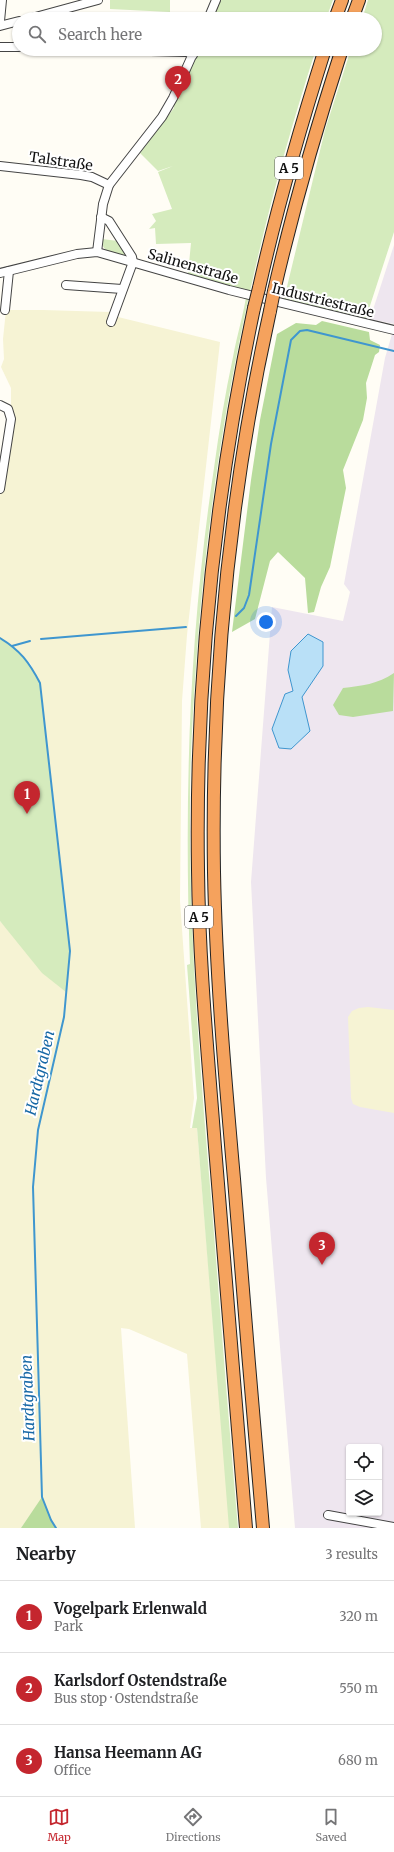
<!DOCTYPE html>
<meta charset="utf-8">
<style>
:root{--surface:#fff;--page:#f6f6f6;--text:#202124;--muted:#757577;--line:#e0e0e0;--accent:#c4262e}
body{margin:0;font-family:Merriweather,serif;background:var(--page);color:var(--text)}
.controls{position:absolute;right:12px;bottom:12px;display:grid;overflow:hidden;border-radius:4px;box-shadow:0 1px 3px #0004}
.controls button{width:36px;height:36px;display:grid;place-items:center;padding:0;border:0;border-bottom:1px solid var(--line);background:var(--surface);color:var(--text);font:20px sans-serif}
.you{position:absolute;left:266px;top:622px;width:14px;height:14px;margin:-10px;border:3px solid #fff;border-radius:50%;background:#1a73e8;box-shadow:0 0 0 6px #1a73e833}
.badge{display:grid;place-items:center;width:26px;height:26px;border-radius:50%;background:var(--accent);color:#fff;font-size:13px;font-weight:700}
.pin{position:absolute;translate:-50% -33px;filter:drop-shadow(0 1px 2px #0008)}
.pin::after{content:'';position:absolute;top:21px;width:14px;height:12px;background:inherit;clip-path:polygon(0 0,100% 0,50% 100%)}
.list{margin:0;padding:0;list-style:none}
h2{display:flex;justify-content:space-between;align-items:center;height:52px;margin:0;padding:0 16px;font-size:17px}
h2 small{font-size:13px;font-weight:400;color:var(--muted)}
.list li{display:grid;grid-template-columns:26px 1fr auto;gap:12px;align-items:center;box-sizing:border-box;height:72px;padding:0 16px;border-top:1px solid var(--line)}
.list b{display:block;font-size:15px;white-space:nowrap}
.list p{margin:0;font-size:13px;white-space:nowrap;color:var(--muted)}
.list em{font-size:13px;font-style:normal;color:var(--muted)}
.icon{flex:none;width:22px;height:22px;fill:none;stroke:currentColor;stroke-width:2;stroke-linecap:round;stroke-linejoin:round}
.map{position:relative;flex:none;width:394px;height:1528px;overflow:hidden}
.search{position:absolute;background:var(--surface);box-shadow:0 1px 3px #0004;left:12px;right:12px;top:12px;height:44px;display:flex;align-items:center;gap:10px;box-sizing:border-box;padding:0 14px;border-radius:22px;color:var(--muted);font-size:15px}
.sheet{height:268px;background:var(--surface)}
nav{display:flex;justify-content:space-around;align-items:center;box-sizing:border-box;height:56px;border-top:1px solid var(--line);background:var(--surface);font-size:11px;color:var(--muted)}
nav a{display:grid;justify-items:center;gap:2px}
nav .on{color:var(--accent)}
.map>svg:first-child{display:block}
.industrial{fill:#eee6ef;fill-rule:evenodd}
.farmland{fill:#f6f3d4}
.green{fill:#d5ebbd}
.forest{fill:#b9dc9c}
.water{fill:#b9e0f7;stroke:#3f96cf}
.lines{fill:none;stroke-linecap:round;stroke-linejoin:round}
.stream{stroke:#3f96cf;stroke-width:2}
.minor-casing{stroke:#444;stroke-width:10}
.highway-casing{stroke:#222;stroke-width:14}
.minor{stroke:#fff;stroke-width:8}
.highway{stroke:#f5a25d;stroke-width:12}
.highway-bridge-casing{stroke:#222;stroke-width:14;stroke-linecap:butt}
.highway-bridge{stroke:#f5a25d;stroke-width:12}
.labels{text-anchor:middle;stroke-width:4;stroke-linejoin:round;paint-order:stroke}
.shield{fill:#fff;stroke:#585858;stroke-width:1}
.shield-label{font-size:13px;font-weight:bold;fill:#111}
.street-label{font-size:14px;fill:#111;stroke:#fff}
.water-label{font-size:15px;font-style:italic;fill:#1768a6;stroke:#fff}
</style>
<div class="map">
<svg width="394" height="1528" viewBox="0 0 394 1528">
<rect width="100%" height="100%" fill="#fffdf5"/>
<g class="industrial">
<polygon points="394,245 394,324 370,319"/>
<path d="M394,327V1528H295L266,1178L251,882L272,607L343,621L350,592L344,584L385,358ZM349,1447H379V1513H349Z"/>
</g>
<g class="farmland">
<polygon points="6,310 43,310 110,312 114,316 220,342 187,635 182,701 180,901 194,1098 190,1128 197,1128 230,1528 201,1528 187,1354 129,1329 121,1328 135,1528 56,1528 51,1520 42,1498 21,1528 0,1528 0,921 66,991 70,951 40,683 30,663 12,646 0,639 0,497 11,408 11,388 1,367 4,359 3,339"/>
<polygon points="368,1007 394,1010 394,1113 360,1107 353,1104 351,1098 348,1017 352,1011 359,1008"/>
</g>
<g class="green">
<polygon points="110,0 170,0 170,12 110,9"/>
<polygon points="216,0 333,0 326,19 208,19"/>
<polygon points="368,0 394,0 394,232 366,318 284,299 325,130 351,49 375,49 375,19 362,19"/>
<path d="M195,49H316C251,250 210,456 196,666C193,711 190,756 190,801C189,942 201,1081 213,1221C221,1323 229,1426 238,1528H229L197,1128H192L197,1098L187,965L190,964C184,798 189,633 214,468C219,431 225,394 233,357C237,335 244,313 247,291L188,274L191,243L156,244L155,228L149,229L156,221L152,214L172,209L158,172L173,166L158,171L140,153L174,108L173,98Z"/>
<path d="M102,239L118,241L127,256C115,253 101,254 102,239Z"/>
<path d="M0,639C20,650 29,662 40,683L70,951L66,992L42,973L0,921Z"/>
</g>
<g class="forest">
<polygon points="322,321 369,332 370,340 380,345 379,352 375,355 366,383 367,398 363,420 343,470 346,488 330,567 321,587 314,612 308,613 305,578 278,552 270,561 255,619 232,632 251,480 260,420 277,334 296,323 316,325"/>
<path d="M394,673L393,711L353,717L339,715L333,705L343,688C361,686 378,684 394,673Z"/>
<polygon points="42,1497 51,1520 56,1528 21,1528"/>
</g>
<polygon class="water" points="308,634 323,642 323,666 302,697 310,731 291,749 279,748 272,729 285,694 293,691 288,670 291,651"/>
<g class="lines">
<g class="stream">
<polyline points="236,616 244,608 249,595 271,444 291,340 300,331 307,330 394,351"/>
<path d="M0,638C20,650 29,662 40,683L70,951L64,1017L38,1130L33,1187L42,1497L51,1520L56,1528"/>
<polyline points="41,639 186,627"/>
<polyline points="12,646 30,641"/>
</g>
<g class="minor-casing">
<g id="minor">
<polyline points="28,19 98,0"/>
<polyline points="208,19 216,0"/>
<polyline points="0,21 2,0"/>
<polyline points="0,26 19,21"/>
<polyline points="0,47 19,47"/>
<polyline points="78,49 187,52 193,55"/>
<polyline points="0,166 81,175 92,177 109,185"/>
<polyline points="101,217 109,221 132,257 133,262 111,322"/>
<polyline points="97,252 103,204 109,185 162,117 173,98 195,49"/>
<polyline points="0,273 77,254 97,252 229,290 394,330"/>
<polyline points="66,285 122,289"/>
<polyline points="5,310 9,271"/>
<polyline points="0,405 8,409 11,419 0,489"/>
<polyline points="328,1515 394,1527"/>
</g>
</g>
<g class="highway-casing">
<g id="highway">
<polyline points="335,19 342,0"/>
<polyline points="352,19 359,0"/>
<path d="M259,288C277,207 300,128 325,49"/>
<path d="M274,291C293,209 316,129 342,49"/>
<path d="M246,1528C236,1401 225,1274 215,1147C208,1055 199,963 198,870C195,681 215,492 254,308"/>
<path d="M263,1528C253,1412 243,1295 234,1179C225,1077 216,975 214,872C211,684 229,495 270,311"/>
</g>
</g>
<use href="#minor" class="minor"/>
<use href="#highway" class="highway"/>
<g class="highway-bridge-casing">
<g id="highway-bridge">
<polyline points="254,308 259,288"/>
<polyline points="270,311 274,291"/>
</g>
</g>
<use href="#highway-bridge" class="highway-bridge"/>
</g>
<g class="labels">
<g class="shield">
<rect x="275" y="157" width="28" height="22" rx="3"/>
<rect x="185" y="906" width="28" height="22" rx="3"/>
</g>
<g class="shield-label">
<text x="289" y="173">A 5</text>
<text x="199" y="922">A 5</text>
</g>
<g class="street-label">
<text transform="translate(61 161) rotate(8)" y="5">Talstraße</text>
<text transform="translate(193 266) rotate(16)" y="5">Salinenstraße</text>
<text transform="translate(323 300) rotate(14)" y="5">Industriestraße</text>
</g>
<g class="water-label">
<text transform="translate(40 1073) rotate(-77)" y="5">Hardtgraben</text>
<text transform="translate(28 1398) rotate(-92)" y="5">Hardtgraben</text>
</g>
</g>
</svg>
<div class="controls">
<button><svg class="icon" aria-label="locate" viewBox="0 0 24 24"><circle cx="12" cy="12" r="6"/><path d="M12 2v4M12 18v4M2 12h4M18 12h4"/></svg></button>
<button><svg class="icon" aria-label="layers" viewBox="0 0 24 24"><path d="M12 4l9 5-9 5-9-5zM3 14l9 5 9-5"/></svg></button>
</div>
<div class="you"></div>
<div class="pin badge" style="left:27px;top:814px">1</div>
<div class="pin badge" style="left:178px;top:99px">2</div>
<div class="pin badge" style="left:322px;top:1265px">3</div>
<div class="search"><svg class="icon" aria-label="search" viewBox="0 0 24 24"><circle cx="10" cy="10" r="6"/><path d="M15 15l6 6"/></svg>Search here</div>
</div>
<section class="sheet">
<h2>Nearby<small>3 results</small></h2>
<ul class="list">
<li><span class="badge">1</span><div><b>Vogelpark Erlenwald</b><p>Park</p></div><em>320 m</em></li>
<li><span class="badge">2</span><div><b>Karlsdorf Ostendstraße</b><p>Bus stop · Ostendstraße</p></div><em>550 m</em></li>
<li><span class="badge">3</span><div><b>Hansa Heemann AG</b><p>Office</p></div><em>680 m</em></li>
</ul>
</section>
<nav>
<a class="on"><svg class="icon" aria-label="map" viewBox="0 0 24 24"><path d="M3 6l6-2 6 2 6-2v14l-6 2-6-2-6 2zM9 4v14M15 6v14"/></svg>Map</a>
<a><svg class="icon" aria-label="directions" viewBox="0 0 24 24"><path d="M12 3l9 9-9 9-9-9zM9 14v-3h6M13 9l2 2-2 2"/></svg>Directions</a>
<a><svg class="icon" aria-label="saved" viewBox="0 0 24 24"><path d="M7 4h10v16l-5-4-5 4z"/></svg>Saved</a>
</nav>
